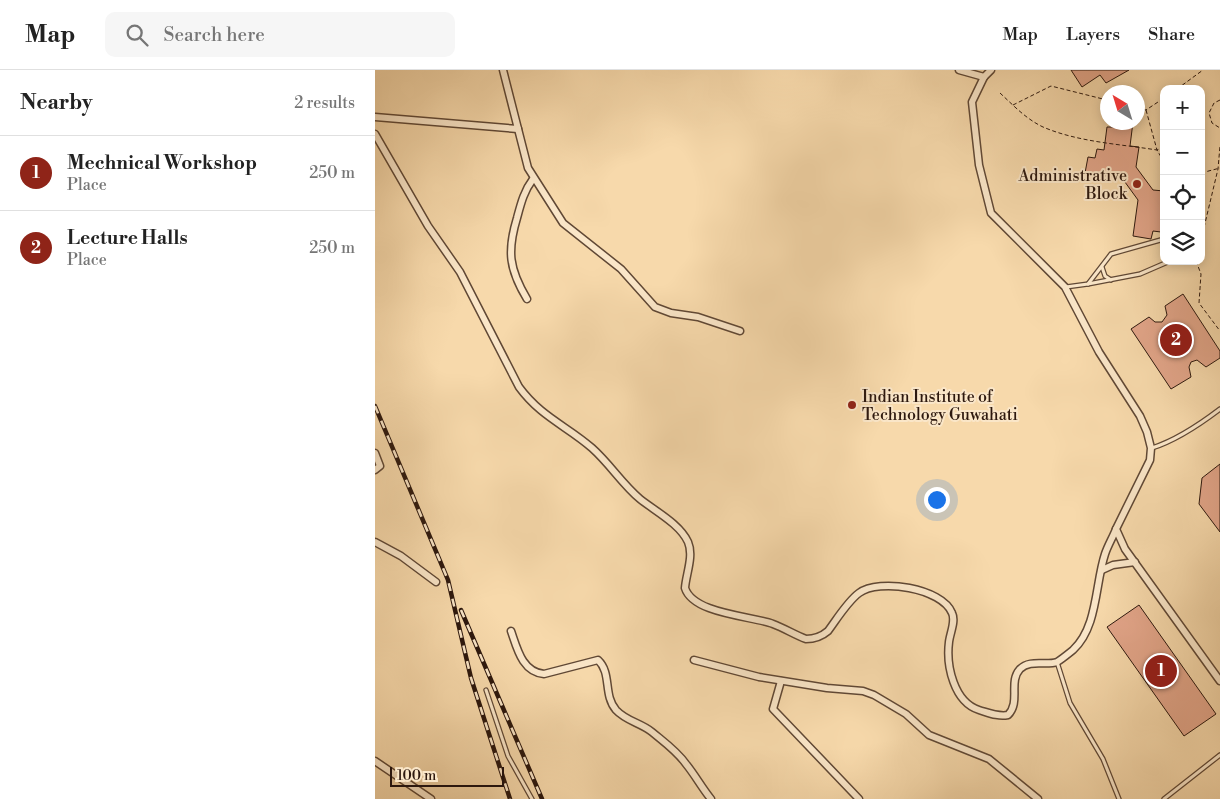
<!DOCTYPE html>
<meta charset="utf-8">
<style>
:root{--surface:#fff;--page:#f6f6f6;--text:#222;--muted:#767676;--line:#e0e0e0;--accent:#8f2418}
body{margin:0;font-family:"Libre Bodoni",serif;background:var(--page);color:var(--text)}
.controls{position:absolute;right:15px;top:15px;display:grid;overflow:hidden;border-radius:10px;box-shadow:0 2px 12px #0003}
.controls button{width:45px;height:45px;display:grid;place-items:center;padding:0;border:0;border-bottom:1px solid var(--line);background:var(--surface);color:var(--text);font:25px sans-serif}
.compass{position:absolute;left:725px;top:15px;width:45px;height:45px;border-radius:50%;background:var(--surface);box-shadow:0 2px 12px #0003;rotate:322deg}
.scale{position:absolute;left:15px;bottom:12px;width:114px;box-sizing:border-box;padding-left:5px;border:2px solid #2d180e;border-top:0;font-size:14px;line-height:18px;white-space:nowrap;color:#2d180e;-webkit-text-stroke:4px #fae6c8;paint-order:stroke}
.you{position:absolute;left:561px;top:429px;width:18px;height:18px;margin:-12px;border:4px solid #fff;border-radius:50%;background:#1a73e8;box-shadow:0 0 0 8px #1a73e833}
.badge{display:grid;place-items:center;width:32px;height:32px;border-radius:50%;background:var(--accent);color:#fff;font-size:16px;font-weight:700}
.pin{position:absolute;translate:-50% -50%;border:2px solid #fff;box-shadow:0 1px 5px #0006}
.list{margin:0;padding:0;list-style:none}
h2{display:flex;justify-content:space-between;align-items:center;height:65px;margin:0;padding:0 20px;font-size:21px}
h2 small{font-size:16px;font-weight:400;color:var(--muted)}
.list li{display:grid;grid-template-columns:32px 1fr auto;gap:15px;align-items:center;box-sizing:border-box;height:75px;padding:0 20px;border-top:1px solid var(--line)}
.list b{display:block;font-size:19px;white-space:nowrap}
.list p{margin:0;font-size:16px;white-space:nowrap;color:var(--muted)}
.list em{font-size:16px;font-style:normal;color:var(--muted)}
.icon{flex:none;width:28px;height:28px;fill:none;stroke:currentColor;stroke-width:2;stroke-linecap:round;stroke-linejoin:round}
.map{position:relative;flex:none;width:845px;height:729px;overflow:hidden}
header{display:flex;align-items:center;gap:30px;box-sizing:border-box;height:70px;padding:0 25px;background:var(--surface);border-bottom:1px solid var(--line)}
header strong{font-size:24px}
nav{display:flex;gap:28px;margin-inline-start:auto;font-size:18px}
.search{width:350px;height:45px;background:var(--page);display:flex;align-items:center;gap:12px;box-sizing:border-box;padding:0 18px;border-radius:10px;color:var(--muted);font-size:19px}
main{display:flex}
aside{flex:1;background:var(--surface)}
.map>svg:first-child{display:block}
.building{fill:#e2a589;stroke:#2d180e}
.lines{fill:none;stroke-linecap:round;stroke-linejoin:round}
.service-casing{stroke:#604835;stroke-width:5.5}
.minor-casing{stroke:#604835;stroke-width:9}
.path{stroke:#2d180e;stroke-width:1;stroke-dasharray:4 2.5;stroke-linecap:butt}
.service{stroke:#fae6c8;stroke-width:3}
.minor{stroke:#fae6c8;stroke-width:6}
.rail-casing{stroke:#2d180e;stroke-width:4.5}
.rail{stroke:#fae6c8;stroke-width:2.5;stroke-dasharray:8;stroke-linecap:butt}
.poi-dot{fill:#8f2418;stroke:#fae6c8;stroke-width:2}
.labels{text-anchor:middle;stroke-width:4;stroke-linejoin:round;paint-order:stroke}
.poi-label{font-size:16px;fill:#2d180e;stroke:#fae6c8;text-anchor:end}
</style>
<header>
<strong>Map</strong>
<div class="search"><svg class="icon" aria-label="search" viewBox="0 0 24 24"><circle cx="10" cy="10" r="6"/><path d="M15 15l6 6"/></svg>Search here</div>
<nav><a>Map</a><a>Layers</a><a>Share</a></nav>
</header>
<main>
<aside>
<h2>Nearby<small>2 results</small></h2>
<ul class="list">
<li><span class="badge">1</span><div><b>Mechnical Workshop</b><p>Place</p></div><em>250 m</em></li>
<li><span class="badge">2</span><div><b>Lecture Halls</b><p>Place</p></div><em>250 m</em></li>
</ul>
</aside>
<div class="map">
<svg width="845" height="729" viewBox="0 0 845 729">
<rect width="100%" height="100%" fill="#f7d9ab"/>
<filter id="stains"><feTurbulence type="fractalNoise" baseFrequency=".004" numOctaves="4"/><feColorMatrix values="0 0 0 0 .2 0 0 0 0 .09 0 0 0 0 .02 0 0 0 .5 -.17"/></filter>
<radialGradient id="worn" r=".72"><stop offset=".6" stop-color="#630" stop-opacity="0"/><stop offset="1" stop-color="#630" stop-opacity=".3"/></radialGradient>
<g class="building">
<polygon points="696,0 754,0 731,13 725,5 707,17"/>
<polygon points="742,52 758,52 755,76 764,77 761,97 778,120 789,121 789,156 786,162 778,161 776,169 758,166 763,130 747,108 710,103 713,87 720,88 722,79 729,80 732,57 741,57"/>
<polygon points="808,224 845,281 845,288 831,297 822,290 816,292 814,297 816,307 796,319 756,259 774,247 780,252 787,252 792,245 790,236"/>
<polygon points="845,394 845,462 824,434 827,408"/>
<polygon points="764,535 841,644 809,666 732,557"/>
</g>
<g class="lines">
<g class="service-casing">
<g id="service">
<polyline points="727,197 730,206 736,210"/>
<polyline points="713,214 765,204 795,191"/>
<polyline points="691,217 713,214 736,184 789,169"/>
<path d="M777,378C802,370 824,355 845,339"/>
<polyline points="682,592 695,633 728,689 744,729"/>
<polyline points="111,620 133,686 157,729"/>
<polyline points="789,729 845,685"/>
</g>
</g>
<g class="minor-casing">
<g id="minor">
<polyline points="128,0 153,98 188,153 246,199 280,237 296,243 323,247 365,261"/>
<polyline points="584,0 609,7 616,0"/>
<polyline points="609,7 597,32 604,95 616,143 690,217 724,282 765,346 772,362 776,378 775,390 741,459 750,479 845,611"/>
<polyline points="0,47 143,59"/>
<path d="M0,64L53,156L85,202L144,317C166,347 192,356 217,378C235,394 247,414 265,429C280,441 305,454 313,472C319,486 311,504 310,518C318,544 377,546 398,554C409,558 420,565 431,569C440,569 446,567 453,561C462,549 472,532 484,523C504,508 567,518 577,543C581,551 575,563 574,572C571,596 579,632 604,640C614,643 623,647 633,645C646,632 633,612 645,599C655,589 671,596 682,592C687,589 693,584 698,580C723,557 720,514 730,484C733,475 738,467 741,459"/>
<path d="M152,229C134,199 132,181 142,148C146,133 149,121 158,109"/>
<polyline points="0,383 5,396 0,400"/>
<polyline points="0,472 26,486 61,512"/>
<polyline points="727,500 738,495 760,492"/>
<path d="M136,561C142,578 147,602 169,604L223,590C237,603 228,625 241,640C251,651 266,653 277,662C289,672 302,681 311,694C320,705 327,718 336,729"/>
<polyline points="319,590 384,607 452,618 488,621 499,625 531,644 554,665 614,689 663,729"/>
<polyline points="406,611 398,639 484,729"/>
<polyline points="0,691 56,729"/>
</g>
</g>
<g class="path">
<polyline points="802,19 828,0"/>
<path d="M625,23C638,35 651,49 668,57C703,72 744,74 782,80L789,92"/>
<polyline points="845,30 839,33 834,43 837,53 845,58"/>
<polyline points="638,35 676,16 732,30"/>
<polyline points="762,38 771,40 789,28"/>
<polyline points="771,40 782,80 789,77"/>
<polyline points="826,103 845,98"/>
<polyline points="826,170 843,99 845,76"/>
<polyline points="821,191 826,204 824,233 845,261"/>
<polyline points="800,192 810,191"/>
</g>
<use href="#service" class="service"/>
<use href="#minor" class="minor"/>
<g class="rail-casing">
<g id="rail">
<polyline points="0,336 73,510 96,608 135,729"/>
<polyline points="86,540 167,729"/>
</g>
</g>
<use href="#rail" class="rail"/>
</g>
<g class="poi-dot">
<circle cx="762" cy="114" r="5"/>
<circle cx="477" cy="335" r="5"/>
</g>
<g class="labels">
<g class="poi-label">
<text x="752" y="111">Administrative<tspan x="752" dy="18">Block</tspan></text>
<text x="487" y="332" text-anchor="start">Indian Institute of<tspan x="487" dy="18">Technology Guwahati</tspan></text>
</g>
</g>
<rect width="100%" height="100%" filter="url(#stains)"/>
<rect width="100%" height="100%" fill="url(#worn)"/>
</svg>
<div class="controls">
<button>+</button>
<button>−</button>
<button><svg class="icon" aria-label="locate" viewBox="0 0 24 24"><circle cx="12" cy="12" r="6"/><path d="M12 2v4M12 18v4M2 12h4M18 12h4"/></svg></button>
<button><svg class="icon" aria-label="layers" viewBox="0 0 24 24"><path d="M12 4l9 5-9 5-9-5zM3 14l9 5 9-5"/></svg></button>
</div>
<svg class="compass" viewBox="-18 -18 36 36"><path d="M0-13l5 13h-10z" fill="#e53935"/><path d="M0 13l5-13h-10z" fill="#767676"/></svg>
<div class="scale">100 m</div>
<div class="you"></div>
<div class="pin badge" style="left:786px;top:601px">1</div>
<div class="pin badge" style="left:801px;top:270px">2</div>
</div>
</main>
